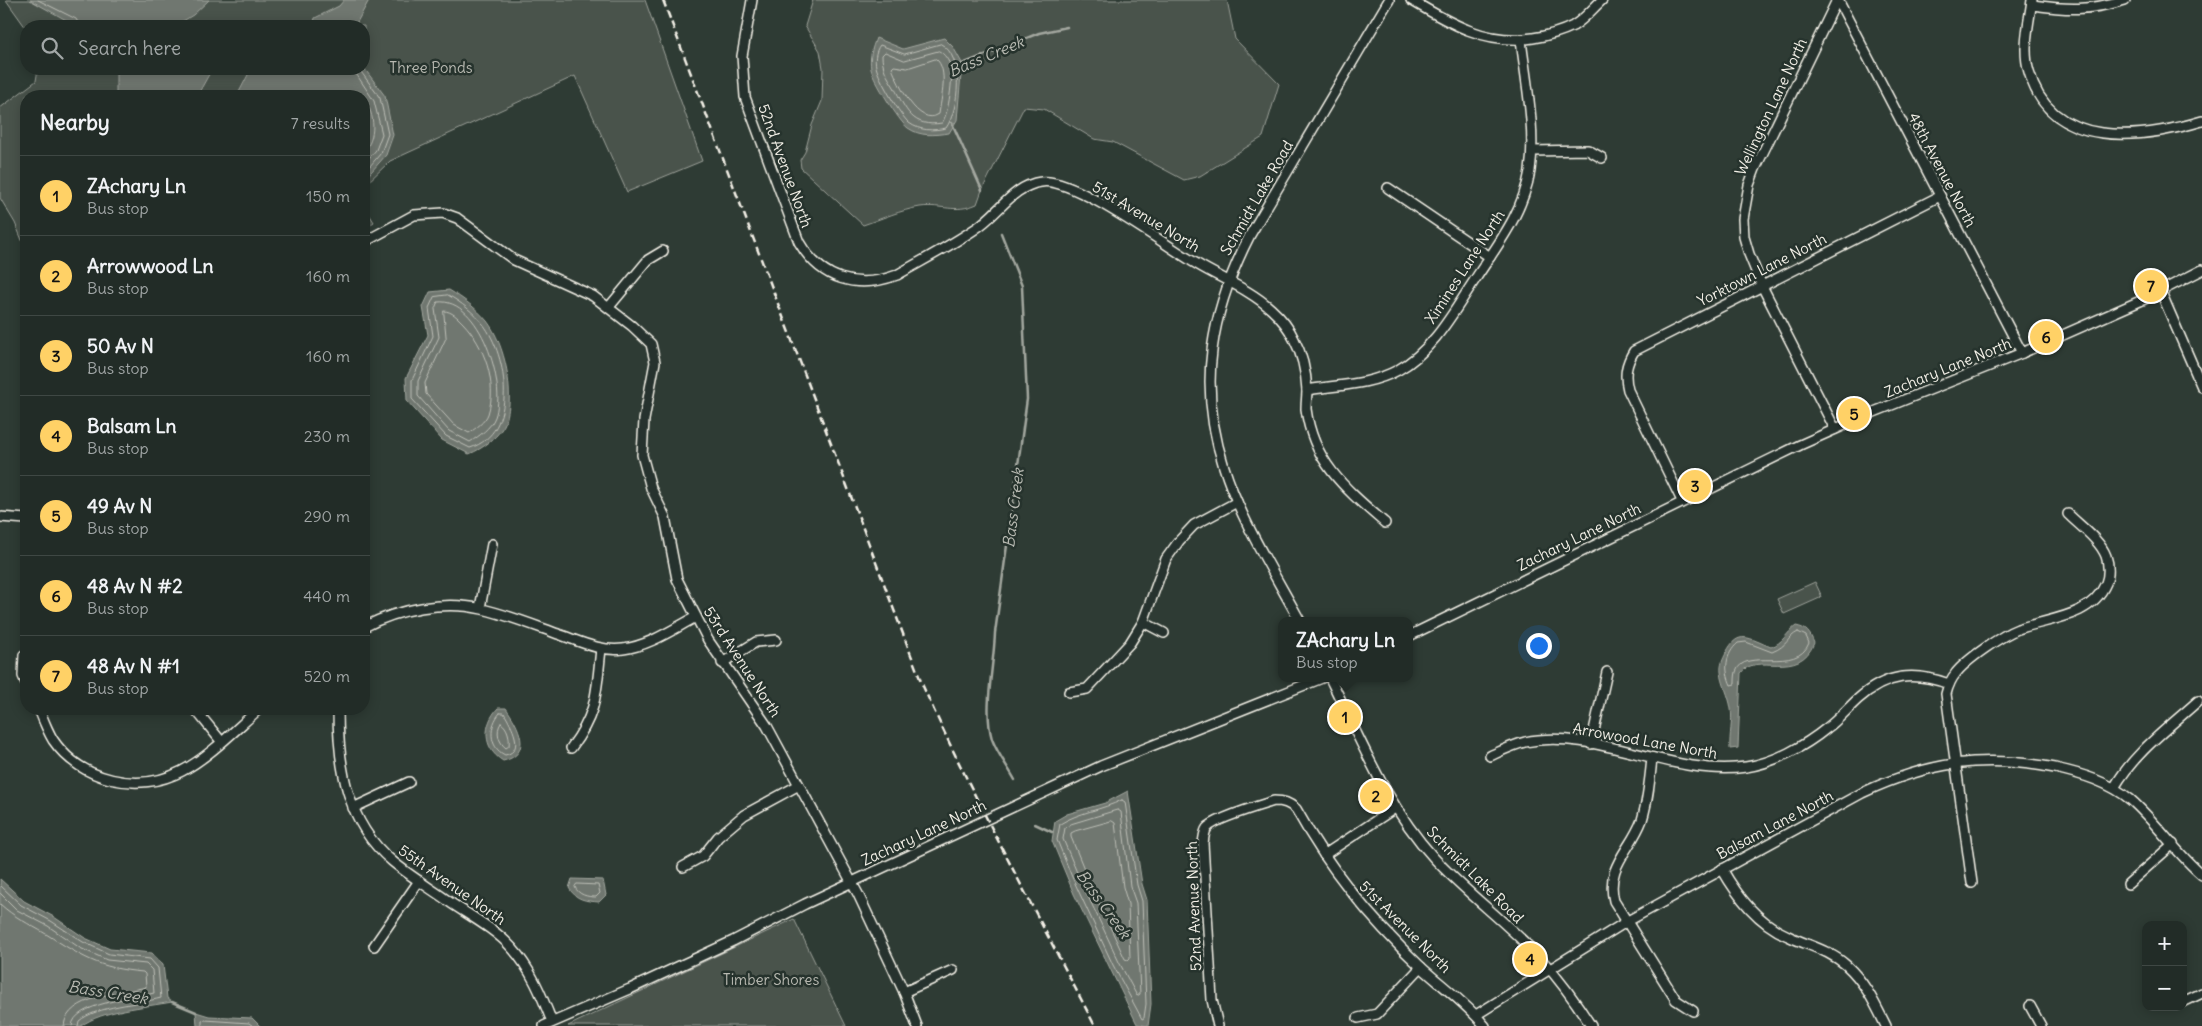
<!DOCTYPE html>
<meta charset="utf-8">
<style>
:root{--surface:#222c27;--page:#2a342f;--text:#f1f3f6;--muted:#a2a7a7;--line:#3f4844;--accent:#ffd166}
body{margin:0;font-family:Delius,sans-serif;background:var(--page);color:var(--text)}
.controls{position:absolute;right:15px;bottom:15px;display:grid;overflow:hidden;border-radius:10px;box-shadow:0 2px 12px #0003}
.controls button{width:45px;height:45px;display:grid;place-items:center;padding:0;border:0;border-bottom:1px solid var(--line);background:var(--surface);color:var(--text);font:25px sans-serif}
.you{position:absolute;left:1538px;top:645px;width:18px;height:18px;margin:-12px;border:4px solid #fff;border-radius:50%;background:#1a73e8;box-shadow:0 0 0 8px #1a73e833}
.badge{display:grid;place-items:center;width:32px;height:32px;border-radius:50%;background:var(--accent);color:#111;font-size:16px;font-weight:700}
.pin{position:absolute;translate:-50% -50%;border:2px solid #fff;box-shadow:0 1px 5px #0006}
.popup{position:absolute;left:1278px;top:617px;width:135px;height:65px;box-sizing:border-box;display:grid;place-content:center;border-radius:10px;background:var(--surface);filter:drop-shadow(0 1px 4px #0005);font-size:16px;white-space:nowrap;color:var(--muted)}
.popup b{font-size:19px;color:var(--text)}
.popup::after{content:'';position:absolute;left:50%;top:100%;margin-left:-10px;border:10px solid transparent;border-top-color:var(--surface)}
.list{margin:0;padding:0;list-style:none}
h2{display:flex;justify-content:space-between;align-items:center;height:65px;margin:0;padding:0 20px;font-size:21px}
h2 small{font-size:16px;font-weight:400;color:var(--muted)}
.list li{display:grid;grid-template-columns:32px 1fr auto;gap:15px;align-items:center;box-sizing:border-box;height:80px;padding:0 20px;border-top:1px solid var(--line)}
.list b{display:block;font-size:19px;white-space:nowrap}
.list p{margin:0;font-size:16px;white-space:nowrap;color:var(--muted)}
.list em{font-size:16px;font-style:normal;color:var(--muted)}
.icon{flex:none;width:28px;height:28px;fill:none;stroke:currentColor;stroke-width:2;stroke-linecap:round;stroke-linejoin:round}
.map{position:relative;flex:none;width:2202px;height:1026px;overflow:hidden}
.search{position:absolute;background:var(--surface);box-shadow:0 2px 12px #0003;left:20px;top:20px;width:350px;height:55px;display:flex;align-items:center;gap:12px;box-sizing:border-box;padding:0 18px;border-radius:20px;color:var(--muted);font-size:19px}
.panel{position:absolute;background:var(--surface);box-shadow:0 2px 12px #0003;left:20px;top:90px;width:350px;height:625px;border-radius:20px}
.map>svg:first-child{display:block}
.green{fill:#48524c;stroke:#9ea29a}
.water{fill:#6f7770;stroke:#a4a8a0}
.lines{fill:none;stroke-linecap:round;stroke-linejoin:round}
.shore{stroke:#bfc0b8;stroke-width:1}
.stream{stroke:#a4a8a0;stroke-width:2.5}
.minor-casing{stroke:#f4f1e8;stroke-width:12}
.minor{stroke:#26332d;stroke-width:9}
.rail{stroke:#f4f1e8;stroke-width:2.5;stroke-dasharray:8 4;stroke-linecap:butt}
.labels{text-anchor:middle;stroke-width:5;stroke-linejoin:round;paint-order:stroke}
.park-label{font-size:15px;fill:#b8b9b1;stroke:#26332d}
.street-label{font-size:15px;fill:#f4f1e8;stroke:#26332d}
.water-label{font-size:16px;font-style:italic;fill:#b8bab2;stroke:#26332d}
</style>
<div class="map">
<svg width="2202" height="1026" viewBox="0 0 2202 1026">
<rect width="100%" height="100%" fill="#2e3b34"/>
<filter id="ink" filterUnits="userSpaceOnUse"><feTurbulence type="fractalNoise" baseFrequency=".02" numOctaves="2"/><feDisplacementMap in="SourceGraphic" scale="10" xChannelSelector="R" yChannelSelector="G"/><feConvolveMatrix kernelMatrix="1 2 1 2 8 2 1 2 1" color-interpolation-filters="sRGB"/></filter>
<g filter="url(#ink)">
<g class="green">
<polygon points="6,0 645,0 702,161 627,192 575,76 390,161 364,186 364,96 26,96 26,250 15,223 0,198 0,108 36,81 38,69 364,69 364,26 26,26 26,28"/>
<path d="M813,0H1227L1235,39L1279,84L1263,137L1200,176L1184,180L1113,142L1094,139L1044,109L1024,107L982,190L977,204C954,214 943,204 920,207C901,210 881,219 863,225L801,168L800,160L805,152L812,125L822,101L823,68L820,51L805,26Z"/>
<polygon points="364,206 374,222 364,229"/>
<polygon points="1815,582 1822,597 1784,614 1777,599"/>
<polygon points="794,919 846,1026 568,1026"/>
</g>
<g class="water">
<polygon points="30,0 209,0 193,15 175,26 77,26"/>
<polygon points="344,0 370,0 368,2 355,26 313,26 315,18 339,6"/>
<path d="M876,38L903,49L944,38L953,47L962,63L957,120L949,133C934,135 921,137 908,128C899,122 873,79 871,69C869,57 872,49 876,38Z"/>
<polygon points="364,68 385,96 393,135 386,155 364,180 364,96 237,96 251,69"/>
<polygon points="116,69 212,69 197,96 116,96"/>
<path d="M449,290C464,299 476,308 487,321C505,344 515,393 506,421C501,435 483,449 469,454L442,440L407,401L406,378L428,335L423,307L430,292Z"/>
<path d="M1796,626C1807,628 1810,633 1814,643C1799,682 1756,651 1741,673L1738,748L1730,749C1729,735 1733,722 1731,709C1729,695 1722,684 1721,672C1720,665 1723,659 1726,653C1738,628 1750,639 1771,647C1783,643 1786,633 1796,626Z"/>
<path d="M498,708H506C518,725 534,754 503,761C482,748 483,724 498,708Z"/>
<polygon points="1128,791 1142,884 1147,900 1151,1004 1148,1026 1137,1024 1074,894 1052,841 1055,821 1067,814 1105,803"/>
<path d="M0,879L24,901L54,917L85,938L110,949L152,953L163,965L167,998L172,1002C145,1007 102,1010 81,1026H0Z"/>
<path d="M572,879L603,880L606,895L599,902C586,901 576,900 569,888Z"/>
<polygon points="196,1012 209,1016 252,1018 260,1026 197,1026"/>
</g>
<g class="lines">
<g class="shore">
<polyline points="38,0 76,19 80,26"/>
<path d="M941,44C965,56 959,110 946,128C933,131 920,131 909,123C900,115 881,82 877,70C874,62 875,51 880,45L904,54Z"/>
<path d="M939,51C944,53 949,61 951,67C953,78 949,113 942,123C912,128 906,110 894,87C887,76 882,68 882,55L885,52L904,60Z"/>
<path d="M936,59C949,69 941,99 939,114C918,128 898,83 892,68L894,66L907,68Z"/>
<polyline points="353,69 374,101 382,134 376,150 364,164"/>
<polyline points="359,69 380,98 388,134 381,153 364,173"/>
<path d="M364,99C376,115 376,138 364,152"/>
<path d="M448,295C462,303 473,312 483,324C508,356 519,433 470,448L446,436L412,399V380L433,336L429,308L434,297Z"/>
<path d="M438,302C480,297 507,385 495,417C491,428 479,436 470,442L449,431L418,396V381L439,337L435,309Z"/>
<path d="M444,311C452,311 458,318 463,323C484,345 498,383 488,414C485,422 476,428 469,433L454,425L426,394L425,383L446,338Z"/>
<path d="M1798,632L1806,636L1809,643C1797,675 1744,646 1736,672C1735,676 1735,680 1735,684L1731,685C1724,670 1725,654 1738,643L1746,642L1772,652C1788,646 1787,637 1798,632Z"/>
<path d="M500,713H504C511,725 526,751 505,755C488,747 489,725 500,713Z"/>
<path d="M501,723C508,727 510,738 509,746L506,748C499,743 495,731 501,723Z"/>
<path d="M1122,800L1125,802L1137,885L1142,901L1146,1004L1144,1018L1142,1019L1113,965L1072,877L1057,840L1060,824C1079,812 1102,810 1122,800Z"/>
<polygon points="1118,810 1121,812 1130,886 1136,903 1140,994 1137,996 1119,962 1078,875 1063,839 1065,828 1071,824"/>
<polygon points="1112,821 1115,823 1123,887 1128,904 1130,958 1128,960 1125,959 1091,886 1071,837 1071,833 1075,831"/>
<path d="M577,884L598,885L600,893L596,897C588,897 578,895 575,887Z"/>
<path d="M0,885L21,905L51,921L83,942L109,954L150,959L158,968L161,998C138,1004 97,1006 79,1021L78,1026"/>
<path d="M0,893L17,910L48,926L80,948L107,960L146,964L152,970L154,993C135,998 73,1003 72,1026"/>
<path d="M0,904C14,917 29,924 46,934C83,957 97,968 143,972L145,974L146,987C123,993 66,996 64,1026"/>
<polyline points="202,1026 202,1021 205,1020 249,1023 253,1026"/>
</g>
<g class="stream">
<polyline points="960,65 1039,33 1067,27"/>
<polyline points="952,123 982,190"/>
<path d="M1001,233L1022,286L1027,399L995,633C994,666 983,709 992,739C997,753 1008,767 1015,780"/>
<polyline points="1035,824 1052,832"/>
<polyline points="172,1002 196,1012"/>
</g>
<g class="minor-casing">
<g id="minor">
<path d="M752,0L742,56L745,97L799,242C821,280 857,290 897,275C923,260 950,246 975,229C999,214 1012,186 1041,182C1073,176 1166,246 1197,264C1222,279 1249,289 1271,309C1280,317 1289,328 1294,339C1302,354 1306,372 1307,390C1307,396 1306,402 1306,409C1313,463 1347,490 1385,523"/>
<path d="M1411,0C1449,23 1486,45 1533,38C1546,36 1561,32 1573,26C1585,19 1593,8 1602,0"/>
<polyline points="1838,0 2022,353"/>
<path d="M2032,0C2029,23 2022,49 2029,72C2051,151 2142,139 2202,121"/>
<path d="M2032,5C2069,10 2088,11 2125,0"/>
<polyline points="1532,151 1588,150 1602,158"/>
<polyline points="1388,188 1490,257"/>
<polyline points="364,242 414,215 443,213 457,218 514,260 593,296 632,326 651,344 655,362 644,420 642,455 651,488 665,517 677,579 708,640 767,726 858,894 904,992 917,1026"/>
<polyline points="2160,290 2202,387"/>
<polyline points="609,307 648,260 663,251"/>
<path d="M1307,390C1337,385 1371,385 1398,370C1434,350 1454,311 1476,278C1498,244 1523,213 1530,171C1536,129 1526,82 1521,40"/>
<polyline points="1835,429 1762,286 1749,254 1744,237 1743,219 1749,185 1755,169 1837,0"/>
<path d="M1682,501L1628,390C1624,375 1626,364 1634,351L1940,196"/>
<polyline points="0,517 26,519"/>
<polyline points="480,608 492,544"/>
<path d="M1300,621C1274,573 1240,519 1224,467C1197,384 1211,311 1250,235L1389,0"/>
<polyline points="1143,622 1164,633"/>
<path d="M364,627C398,609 444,600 482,609C508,615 533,625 558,634C579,641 600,652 623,649C649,646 673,629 696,617"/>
<polyline points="1409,636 1800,445 1874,412 2022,353 2147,298 2202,270"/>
<polyline points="24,655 23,676 26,683"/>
<polyline points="722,663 756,642 776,640"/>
<path d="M1330,678C1361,741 1386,805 1434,858C1467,894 1508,923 1541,959C1560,980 1576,1002 1591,1026"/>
<polyline points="1069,692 1087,689 1130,643 1143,622 1166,559 1179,541 1194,525 1237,502"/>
<path d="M39,709C43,719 47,730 53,740C81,781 139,794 182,771C209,757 236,729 259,709"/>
<polyline points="195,709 221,741"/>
<path d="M338,709C338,764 346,823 392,861C411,877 432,889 451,903C472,917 496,930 512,948C531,969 542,996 552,1022"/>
<polyline points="1591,744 1607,672"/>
<path d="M571,748C598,712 596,693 601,649"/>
<path d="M1490,756C1501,751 1513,745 1525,742C1596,727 1673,778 1746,767C1774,763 1805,746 1827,728C1838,720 1847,709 1858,699C1886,674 1914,671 1949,684"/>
<path d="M1652,758C1650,779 1648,800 1642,820C1631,850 1605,866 1614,901L1676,1000L1693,1011"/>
<path d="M2114,788C2134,753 2168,728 2198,701"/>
<polyline points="353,808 409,782"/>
<polyline points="1324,855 1395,808"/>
<polyline points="683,867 703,856 718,837 744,815 799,785"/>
<path d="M1722,869C1738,897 1758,923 1788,936C1809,946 1829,950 1846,965C1865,982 1875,1004 1886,1026"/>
<path d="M1972,883L1946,694C1948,686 1951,679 1956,673C1966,660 2002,635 2018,629C2050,618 2091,618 2106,583C2109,576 2109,564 2106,556C2100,540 2080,526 2068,514"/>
<polyline points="2128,884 2173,844"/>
<polyline points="374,946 419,881"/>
<polyline points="904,992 953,970"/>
<polyline points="2183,1002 2202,993"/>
<polyline points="2030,1006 2041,1026"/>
<path d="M1476,1015L1626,922L1862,793C1928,762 1983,754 2055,768C2082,774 2109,782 2131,800C2157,823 2176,853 2202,875"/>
<polyline points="1358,1018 1377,1014 1421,967"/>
<polyline points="544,1026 630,989 733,941 805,904 1101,766 1322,678"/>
<path d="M1218,1026L1212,1000L1203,843C1204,838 1204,832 1207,828C1214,819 1261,805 1274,801C1284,801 1289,803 1296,809C1329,869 1371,920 1421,967C1442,986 1467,1004 1485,1026"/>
</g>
</g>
<use href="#minor" class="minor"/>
<path class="rail" d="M663,0L922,684C974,800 1036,912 1095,1026"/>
</g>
</g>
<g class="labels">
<g class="park-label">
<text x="431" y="73">Three Ponds</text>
<text x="771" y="985">Timber Shores</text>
</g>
<g class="street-label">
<text transform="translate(1771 107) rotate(-65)" y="5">Wellington Lane North</text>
<text transform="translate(785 166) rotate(70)" y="5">52nd Avenue North</text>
<text transform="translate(1942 170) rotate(62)" y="5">48th Avenue North</text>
<text transform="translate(1257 198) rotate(-60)" y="5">Schmidt Lake Road</text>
<text transform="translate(1146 217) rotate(31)" y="5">51st Avenue North</text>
<text transform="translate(1465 267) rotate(-57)" y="5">Ximines Lane North</text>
<text transform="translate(1762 270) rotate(-27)" y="5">Yorktown Lane North</text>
<text transform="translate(1948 368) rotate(-22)" y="5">Zachary Lane North</text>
<text transform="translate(1579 537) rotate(-26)" y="5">Zachary Lane North</text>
<text transform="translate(742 662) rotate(57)" y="5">53rd Avenue North</text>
<text transform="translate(1645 741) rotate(10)" y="5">Arrowood Lane North</text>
<text transform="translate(1775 825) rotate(-28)" y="5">Balsam Lane North</text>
<text transform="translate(924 833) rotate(-25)" y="5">Zachary Lane North</text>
<text transform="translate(1475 875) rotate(45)" y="5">Schmidt Lake Road</text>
<text transform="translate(452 885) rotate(35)" y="5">55th Avenue North</text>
<text transform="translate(1194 906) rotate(-92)" y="5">52nd Avenue North</text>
<text transform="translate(1405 927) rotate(45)" y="5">51st Avenue North</text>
</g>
<g class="water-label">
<text transform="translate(986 56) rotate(-23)" y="6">Bass Creek</text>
<text transform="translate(1013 508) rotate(-83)" y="6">Bass Creek</text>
<text transform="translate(1104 904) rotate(54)" y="6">Bass Creek</text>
<text transform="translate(108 992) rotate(9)" y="6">Bass Creek</text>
</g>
</g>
</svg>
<div class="controls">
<button>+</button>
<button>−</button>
</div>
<div class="you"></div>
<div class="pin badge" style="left:1345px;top:717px">1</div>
<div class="popup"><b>ZAchary Ln</b>Bus stop</div>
<div class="pin badge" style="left:1376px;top:796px">2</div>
<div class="pin badge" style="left:1695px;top:486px">3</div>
<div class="pin badge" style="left:1530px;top:959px">4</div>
<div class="pin badge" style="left:1854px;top:414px">5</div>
<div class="pin badge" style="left:2046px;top:337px">6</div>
<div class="pin badge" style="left:2151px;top:286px">7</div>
<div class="search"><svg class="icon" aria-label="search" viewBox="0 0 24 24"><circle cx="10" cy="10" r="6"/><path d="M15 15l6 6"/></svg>Search here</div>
<section class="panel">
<h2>Nearby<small>7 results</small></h2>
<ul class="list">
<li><span class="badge">1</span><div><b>ZAchary Ln</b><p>Bus stop</p></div><em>150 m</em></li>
<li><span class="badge">2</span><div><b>Arrowwood Ln</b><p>Bus stop</p></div><em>160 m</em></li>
<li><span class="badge">3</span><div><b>50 Av N</b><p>Bus stop</p></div><em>160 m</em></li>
<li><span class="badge">4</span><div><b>Balsam Ln</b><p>Bus stop</p></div><em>230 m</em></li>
<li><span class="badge">5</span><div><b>49 Av N</b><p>Bus stop</p></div><em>290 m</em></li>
<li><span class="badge">6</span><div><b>48 Av N #2</b><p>Bus stop</p></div><em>440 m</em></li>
<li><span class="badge">7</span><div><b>48 Av N #1</b><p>Bus stop</p></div><em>520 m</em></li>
</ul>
</section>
</div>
